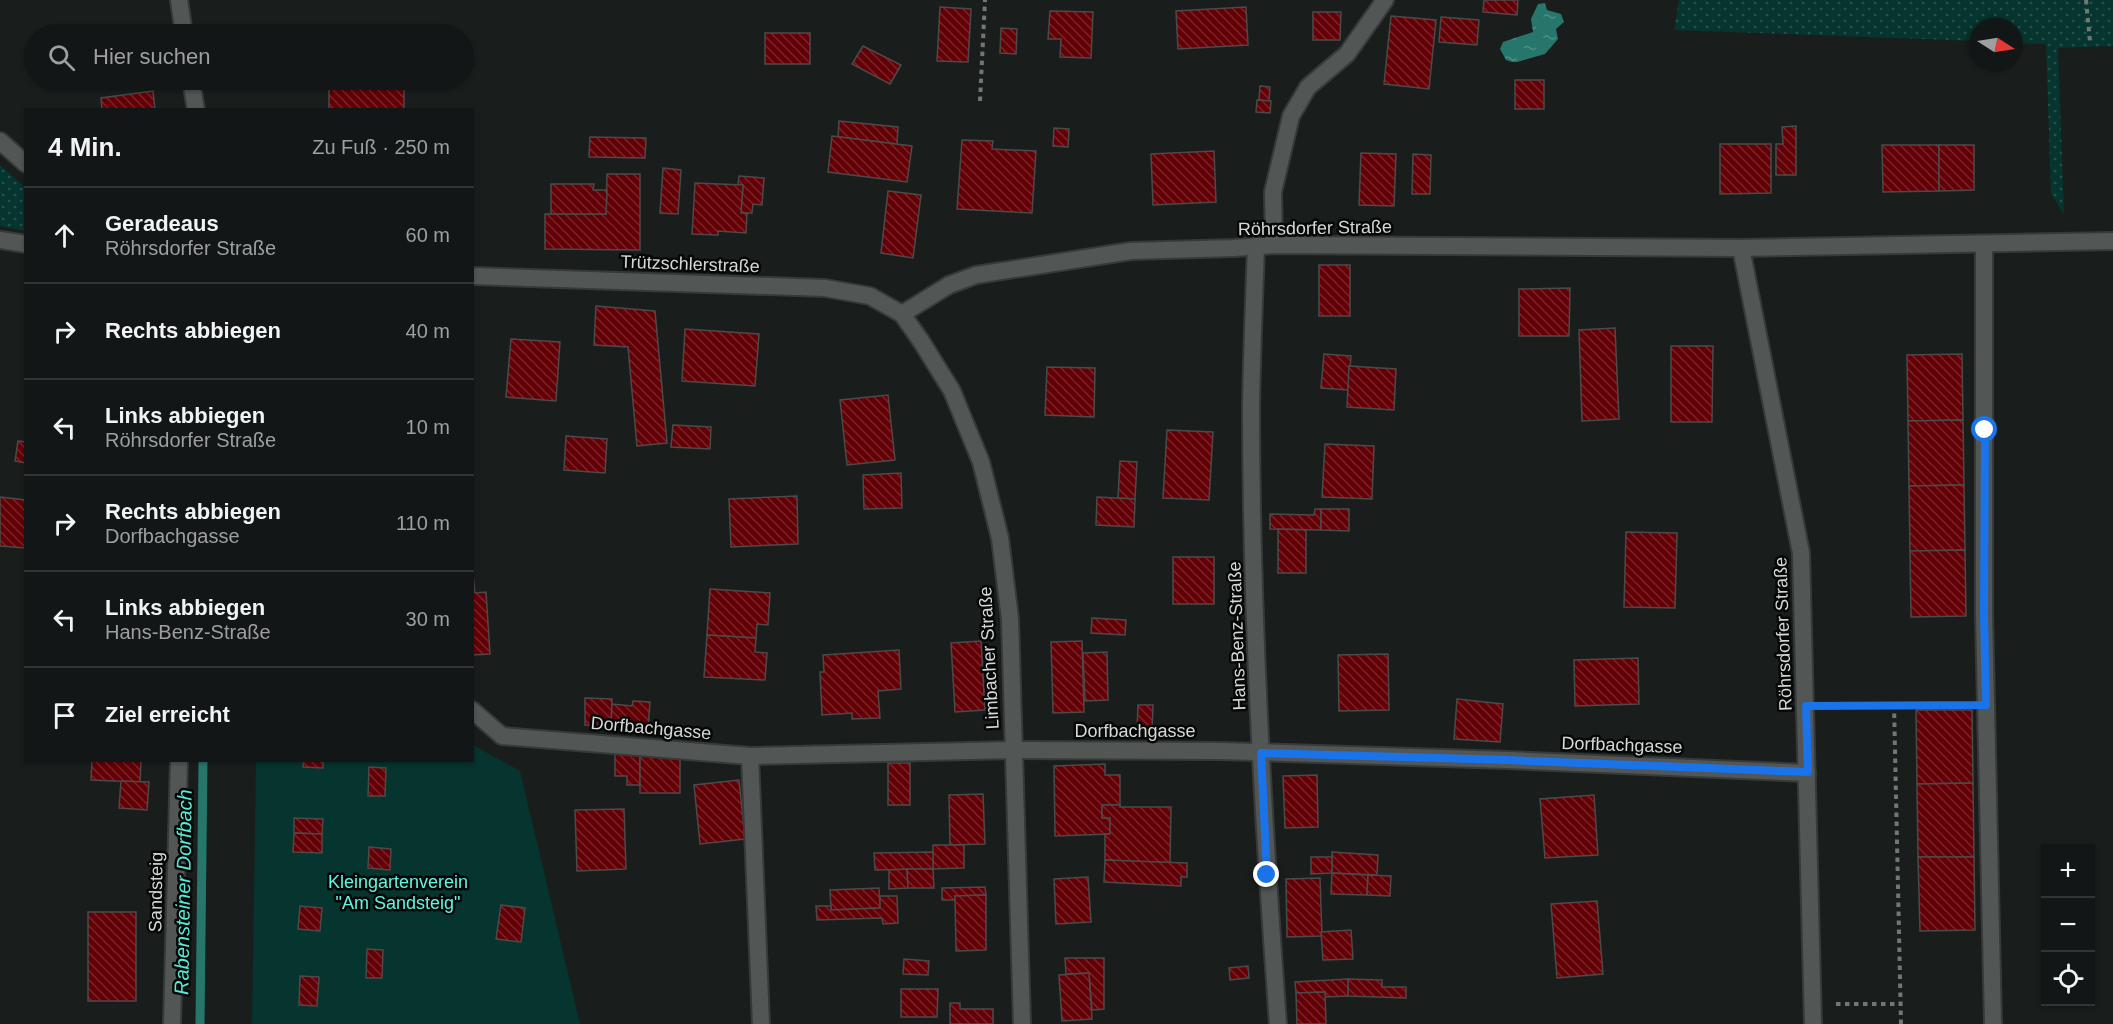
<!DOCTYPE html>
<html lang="de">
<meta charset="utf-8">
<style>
:root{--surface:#131616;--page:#202323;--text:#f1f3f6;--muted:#9d9fa1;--line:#323535}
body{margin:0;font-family:Arial,sans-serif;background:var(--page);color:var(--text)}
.controls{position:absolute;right:18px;bottom:18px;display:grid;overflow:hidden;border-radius:0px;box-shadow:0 2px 4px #0004}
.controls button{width:54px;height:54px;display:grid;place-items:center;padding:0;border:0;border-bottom:2px solid var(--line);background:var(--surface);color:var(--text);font:30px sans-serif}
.compass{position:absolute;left:1969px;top:18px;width:54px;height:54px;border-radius:50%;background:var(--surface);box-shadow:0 2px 4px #0004;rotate:102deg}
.stop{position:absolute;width:18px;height:18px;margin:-14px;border:4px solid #1a73e8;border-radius:50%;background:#fff}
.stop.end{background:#1a73e8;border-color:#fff;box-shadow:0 2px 6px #0008}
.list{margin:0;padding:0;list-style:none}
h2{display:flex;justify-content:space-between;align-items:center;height:78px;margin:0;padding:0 24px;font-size:26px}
h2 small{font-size:20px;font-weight:400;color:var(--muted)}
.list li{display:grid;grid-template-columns:39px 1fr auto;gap:18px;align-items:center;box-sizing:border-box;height:96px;padding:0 24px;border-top:2px solid var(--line)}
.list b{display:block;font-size:22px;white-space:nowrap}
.list p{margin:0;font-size:20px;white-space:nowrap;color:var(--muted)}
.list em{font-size:20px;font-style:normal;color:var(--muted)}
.icon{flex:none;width:33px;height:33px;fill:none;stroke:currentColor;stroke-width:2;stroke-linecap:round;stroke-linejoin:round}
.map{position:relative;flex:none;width:2113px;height:1024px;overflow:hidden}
.search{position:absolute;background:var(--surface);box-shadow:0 2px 4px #0004;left:24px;top:24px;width:450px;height:66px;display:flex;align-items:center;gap:15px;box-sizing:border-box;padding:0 21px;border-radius:33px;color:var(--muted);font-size:22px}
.panel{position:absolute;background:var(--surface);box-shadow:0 2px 4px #0004;left:24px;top:108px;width:450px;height:654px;border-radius:0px}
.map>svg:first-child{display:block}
.grass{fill:url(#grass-dots)}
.garden{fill:#06342e}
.water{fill:url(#water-ripples)}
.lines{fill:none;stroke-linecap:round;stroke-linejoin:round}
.stream{stroke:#27766c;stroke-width:9}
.building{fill:url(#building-back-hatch);stroke:#4e4949;stroke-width:1.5}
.service-casing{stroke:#373a39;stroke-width:20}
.minor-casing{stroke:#373a39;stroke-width:20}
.tertiary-casing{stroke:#373a39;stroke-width:20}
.path{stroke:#727675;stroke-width:4;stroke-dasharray:4.5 4.5;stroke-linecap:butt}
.service{stroke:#525756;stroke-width:16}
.minor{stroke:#525756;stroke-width:16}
.tertiary{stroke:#525756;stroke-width:16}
.route{stroke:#1a73e8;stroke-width:8}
.labels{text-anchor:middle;stroke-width:5;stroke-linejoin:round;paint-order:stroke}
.street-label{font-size:18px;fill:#d5d8d7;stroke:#060807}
.park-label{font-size:18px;fill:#63f3e1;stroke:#060807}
.water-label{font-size:20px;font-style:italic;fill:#59ead8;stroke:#060807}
</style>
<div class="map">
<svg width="2113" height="1024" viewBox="0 0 2113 1024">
<defs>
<pattern id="grass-dots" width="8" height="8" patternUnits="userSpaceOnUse" patternTransform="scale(1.5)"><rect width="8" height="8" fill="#06342e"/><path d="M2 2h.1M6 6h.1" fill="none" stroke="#29514c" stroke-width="1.8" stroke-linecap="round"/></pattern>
<pattern id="water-ripples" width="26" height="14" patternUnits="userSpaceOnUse" patternTransform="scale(1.5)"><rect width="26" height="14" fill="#27766c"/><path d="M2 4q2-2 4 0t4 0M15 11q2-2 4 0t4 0" fill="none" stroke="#508f87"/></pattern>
<pattern id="building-back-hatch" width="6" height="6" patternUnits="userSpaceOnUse" patternTransform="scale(1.5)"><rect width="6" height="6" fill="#630006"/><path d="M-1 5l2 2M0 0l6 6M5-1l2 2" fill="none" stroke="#78242a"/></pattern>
</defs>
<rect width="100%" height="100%" fill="#191e1d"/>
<g class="grass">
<polygon points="1679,0 2113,0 2113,46 2058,48 2064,214 2051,194 2046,44 2014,43 2014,27 1978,27 1978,41 1674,30"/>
<polygon points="0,165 25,187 25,231 0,226"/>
</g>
<polygon class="garden" points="473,745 520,771 580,1024 252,1024 256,761 472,760"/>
<polygon class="water" points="1545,3 1547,10 1561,14 1564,22 1556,29 1558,39 1545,54 1517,62 1512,62 1506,60 1500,49 1503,42 1533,32 1531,19 1538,4"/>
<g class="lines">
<polyline class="stream" points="200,1024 203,760"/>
</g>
<g class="building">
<polygon points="1484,0 1518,0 1517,15 1483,12"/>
<polygon points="940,7 971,9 968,62 937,61"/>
<polygon points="1246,7 1248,45 1178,49 1176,11"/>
<polygon points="1050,11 1093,12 1091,58 1060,57 1061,39 1048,39"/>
<polygon points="1313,12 1341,12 1340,40 1313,40"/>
<polygon points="1391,16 1436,20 1429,89 1384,84"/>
<polygon points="1441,17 1479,20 1477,45 1439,42"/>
<polygon points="1001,28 1017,29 1016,54 1000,53"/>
<rect x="765" y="33" width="45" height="31"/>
<polygon points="863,46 901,65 890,84 852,64"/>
<rect x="1515" y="80" width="29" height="29"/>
<polygon points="329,84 404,85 404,110 329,110"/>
<polygon points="1260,86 1270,87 1269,101 1259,100"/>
<polygon points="153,91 155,110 102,110 101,98"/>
<polygon points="1257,100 1271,101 1270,113 1256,112"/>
<polygon points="839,121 898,127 897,144 838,137"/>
<polygon points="1796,126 1796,175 1776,175 1776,144 1783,144 1782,127"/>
<polygon points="1054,128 1069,129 1068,147 1053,146"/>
<polygon points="832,136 912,146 907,182 828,172"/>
<polygon points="590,137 646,138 645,158 589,157"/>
<polygon points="962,140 993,141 992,149 1036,151 1032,213 957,209"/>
<polygon points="1720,144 1771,144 1771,193 1720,194"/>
<polygon points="1882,145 1939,145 1939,191 1883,192"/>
<polygon points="1939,145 1974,145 1974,190 1939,191"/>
<polygon points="1214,151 1216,202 1153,205 1151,154"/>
<polygon points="1361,153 1396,154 1394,206 1359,205"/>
<polygon points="1413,154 1431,155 1430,194 1412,194"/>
<polygon points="663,168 681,170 678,214 660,213"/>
<polygon points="607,174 640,174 640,250 545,249 545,214 606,214"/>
<polygon points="739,176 764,178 762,205 753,204 752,213 741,213 743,185 738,185"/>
<polygon points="695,183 743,185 741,213 747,213 746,233 718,231 718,235 692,234"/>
<polygon points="551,184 594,184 593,190 607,190 606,214 551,214"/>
<polygon points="888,191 921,195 913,258 881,253"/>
<rect x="1319" y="265" width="31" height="51"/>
<polygon points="1570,288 1569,336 1519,336 1519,289"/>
<polygon points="596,306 655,311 667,443 637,446 628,347 594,345"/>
<polygon points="1615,328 1619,419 1582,421 1579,330"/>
<polygon points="685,329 759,334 755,386 682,381"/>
<polygon points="511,339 560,342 556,401 506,397"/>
<polygon points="1671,346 1713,346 1712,422 1671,422"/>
<polygon points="1324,354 1351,356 1348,390 1321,388"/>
<polygon points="1962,354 1963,420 1908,421 1907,355"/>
<polygon points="1349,366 1396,369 1394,410 1347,407"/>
<polygon points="1047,367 1095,368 1094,417 1045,415"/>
<polygon points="888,395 895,460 847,465 840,400"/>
<polygon points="1963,420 1964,485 1909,486 1908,421"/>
<polygon points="673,425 711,427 710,449 671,447"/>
<polygon points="1167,430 1213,432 1209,500 1163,498"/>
<polygon points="566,436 607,439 605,473 564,470"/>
<polygon points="18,441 26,442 26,463 15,461"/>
<polygon points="1325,444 1374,446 1372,499 1322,497"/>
<polygon points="1120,461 1137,462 1135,499 1118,498"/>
<polygon points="901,473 902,508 864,509 863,475"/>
<polygon points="1964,485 1965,550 1910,551 1909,486"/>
<polygon points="797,496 798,544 731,547 729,499"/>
<polygon points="0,497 26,500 26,548 0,546"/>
<polygon points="1097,497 1135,499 1134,527 1096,525"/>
<polygon points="1315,509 1321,509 1321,530 1270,529 1270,514 1314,515"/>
<polygon points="1321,509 1349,509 1349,531 1321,530"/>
<polygon points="1278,529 1306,530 1306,573 1278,573"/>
<polygon points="1626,532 1677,533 1675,608 1624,607"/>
<polygon points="1965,550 1966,616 1911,617 1910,551"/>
<rect x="1173" y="557" width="41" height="47"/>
<polygon points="472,564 475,593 486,592 490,654 472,655"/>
<polygon points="710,589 770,593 768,625 757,624 756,638 707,635"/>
<polygon points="1092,618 1126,620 1125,635 1091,633"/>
<polygon points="707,635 756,638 755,652 767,653 765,680 704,677"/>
<polygon points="981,641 985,710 955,712 951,643"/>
<polygon points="1082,641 1084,712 1053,713 1051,642"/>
<polygon points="899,650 901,689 878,691 880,718 852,719 852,713 822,715 820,672 824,672 823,655"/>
<polygon points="1107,652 1108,700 1085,701 1083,653"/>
<polygon points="1388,654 1389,710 1339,711 1338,655"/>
<polygon points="1638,658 1639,704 1575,706 1574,660"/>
<polygon points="585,698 612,699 611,727 585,725"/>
<polygon points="1457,699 1503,704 1500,742 1454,739"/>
<polygon points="633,701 650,702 648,729 611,727 612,704 632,706"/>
<polygon points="1138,705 1153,705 1152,732 1137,732"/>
<polygon points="1916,710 1972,710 1973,783 1917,784"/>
<polygon points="615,753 640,753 640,785 627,785 627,776 615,776"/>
<rect x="640" y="753" width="40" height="40"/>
<polygon points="92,760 141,760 140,782 91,780"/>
<polygon points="304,760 323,760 323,768 303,767"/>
<rect x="888" y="763" width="22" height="42"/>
<polygon points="1105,764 1105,775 1120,775 1120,805 1102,805 1102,818 1110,818 1110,834 1055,836 1054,766"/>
<polygon points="369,767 386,768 385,796 368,796"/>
<polygon points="1317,775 1318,827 1285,828 1283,776"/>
<polygon points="739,780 745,839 700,844 694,785"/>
<polygon points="121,781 149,782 147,810 119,808"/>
<polygon points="1973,783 1974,857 1918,857 1917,784"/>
<polygon points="983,794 985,844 950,845 949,795"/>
<polygon points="1594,795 1598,855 1545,858 1540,799"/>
<polygon points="1102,805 1120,805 1120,807 1171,807 1170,863 1105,860 1105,834 1110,834 1110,818 1102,818"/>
<polygon points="624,809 626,869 577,871 575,810"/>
<polygon points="294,818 323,819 322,834 294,833"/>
<polygon points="294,833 322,834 322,853 293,852"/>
<polygon points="933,845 964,845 964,868 933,869"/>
<polygon points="369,847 391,849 390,870 368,868"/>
<polygon points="933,852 933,869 875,870 874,853"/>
<polygon points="1332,852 1378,855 1377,875 1332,873"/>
<polygon points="1311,857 1332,857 1332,873 1311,874"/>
<polygon points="1918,857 1974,857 1975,930 1920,931"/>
<polygon points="1105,860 1187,863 1187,877 1181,877 1181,886 1104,882"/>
<polygon points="907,869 908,888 889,889 889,870"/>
<polygon points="907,869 933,869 934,888 908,888"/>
<polygon points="1332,873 1368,875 1367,895 1331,894"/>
<polygon points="1368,875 1391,876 1390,896 1367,895"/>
<polygon points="1088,877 1091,922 1056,924 1054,879"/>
<polygon points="1320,878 1322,936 1287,937 1286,879"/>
<polygon points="985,887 986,895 955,896 956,900 942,900 942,888"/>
<polygon points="879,888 880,908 831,910 830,890"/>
<polygon points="986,895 986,950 956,951 955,896"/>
<polygon points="880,896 897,896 898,923 883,924 882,918 817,920 816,906 831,906 831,910 880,908"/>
<polygon points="1597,901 1603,974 1557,978 1551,904"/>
<polygon points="501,905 525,908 521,942 496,939"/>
<polygon points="300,906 322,908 320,931 298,929"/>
<rect x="88" y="912" width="48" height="89"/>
<polygon points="1351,930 1353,959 1323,960 1321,932"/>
<polygon points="367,949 383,950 382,978 366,978"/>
<polygon points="1065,958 1104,958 1104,1009 1092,1010 1089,973 1066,974"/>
<polygon points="904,959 929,961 928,975 903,974"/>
<polygon points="1248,966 1249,978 1230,980 1229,968"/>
<polygon points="1089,973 1092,1019 1062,1021 1059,975"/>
<polygon points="300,976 319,977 317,1006 299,1005"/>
<polygon points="1348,979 1382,980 1382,987 1406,987 1406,998 1348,996"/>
<polygon points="1348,979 1348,996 1325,997 1325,992 1296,993 1295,982"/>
<polygon points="901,989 938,989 937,1017 901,1017"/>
<polygon points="1325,992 1326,1024 1297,1024 1296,993"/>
<polygon points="950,1003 960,1003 960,1009 993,1009 993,1024 950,1024"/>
</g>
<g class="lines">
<g class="service-casing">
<polyline id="service" points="750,756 761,1024"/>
</g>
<g class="minor-casing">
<g id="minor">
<polyline points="179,0 184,34"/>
<polyline points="191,80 196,110"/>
<polyline points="0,240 26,244"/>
<polyline points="1984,244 1984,614 1993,1024"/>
<polyline points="1274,245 1273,192 1291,116 1308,87 1347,54 1385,0"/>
<path d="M1256,246C1254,299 1252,352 1251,405C1251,611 1263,818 1278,1024"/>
<polyline points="1741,248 1801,553 1813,1024"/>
<polyline points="902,314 949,285 976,275 1131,251 1234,248 1274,245 1741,248 2113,241"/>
<polyline points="472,710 502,736 750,756 1013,750 1221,751 1508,760 1807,773"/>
<polyline points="172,1024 179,760"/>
</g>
</g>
<g class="tertiary-casing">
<g id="tertiary">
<polyline points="0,141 26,164"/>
<polyline points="472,276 825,288 870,296 902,314 921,341 952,391 981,462 1000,538 1010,619 1022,1024"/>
</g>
</g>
<g class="path">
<polyline points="2086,0 2090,42"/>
<polyline points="980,101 985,0"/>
<polyline points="1829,706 1894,705"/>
<polyline points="1836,1004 1901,1004"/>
<polyline points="1901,1024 1894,705 1961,705"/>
</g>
<use href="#service" class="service"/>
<use href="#minor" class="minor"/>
<use href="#tertiary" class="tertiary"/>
</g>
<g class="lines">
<polyline class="route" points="1267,875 1261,753 1508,760 1808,772 1806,706 1986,705 1984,614 1985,430"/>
</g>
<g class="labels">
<g class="street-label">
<text transform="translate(1315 228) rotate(-1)" y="6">Röhrsdorfer Straße</text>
<text transform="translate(690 264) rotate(2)" y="6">Trützschlerstraße</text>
<text transform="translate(1783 634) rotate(-92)" y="6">Röhrsdorfer Straße</text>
<text transform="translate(1237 636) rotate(-92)" y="6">Hans-Benz-Straße</text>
<text transform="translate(989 658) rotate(-93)" y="6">Limbacher Straße</text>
<text transform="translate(651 728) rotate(5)" y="6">Dorfbachgasse</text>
<text x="1135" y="737">Dorfbachgasse</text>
<text transform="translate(1622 745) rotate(2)" y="6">Dorfbachgasse</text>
<text transform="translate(156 892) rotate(-89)" y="6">Sandsteig</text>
</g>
<g class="park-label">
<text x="398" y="888">Kleingartenverein<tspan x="398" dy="21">"Am Sandsteig"</tspan></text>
</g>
<g class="water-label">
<text transform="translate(183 892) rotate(-89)" y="7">Rabensteiner Dorfbach</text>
</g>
</g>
</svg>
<div class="controls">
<button>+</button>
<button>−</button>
<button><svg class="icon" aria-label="locate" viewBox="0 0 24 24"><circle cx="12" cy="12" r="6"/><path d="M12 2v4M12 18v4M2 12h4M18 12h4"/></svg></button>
</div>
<svg class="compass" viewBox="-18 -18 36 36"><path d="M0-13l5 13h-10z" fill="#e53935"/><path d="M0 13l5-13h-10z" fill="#9d9fa1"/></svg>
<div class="stop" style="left:1985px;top:430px"></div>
<div class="stop end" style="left:1267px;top:875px"></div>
<div class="search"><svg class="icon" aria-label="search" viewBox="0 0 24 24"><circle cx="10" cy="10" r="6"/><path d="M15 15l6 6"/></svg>Hier suchen</div>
<section class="panel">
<h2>4 Min.<small>Zu Fuß · 250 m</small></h2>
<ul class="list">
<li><svg class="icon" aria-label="ahead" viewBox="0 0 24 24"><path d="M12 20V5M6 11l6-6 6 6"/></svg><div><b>Geradeaus</b><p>Röhrsdorfer Straße</p></div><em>60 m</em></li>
<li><svg class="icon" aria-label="right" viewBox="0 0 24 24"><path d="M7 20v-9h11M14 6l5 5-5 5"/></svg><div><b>Rechts abbiegen</b></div><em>40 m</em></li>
<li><svg class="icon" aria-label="left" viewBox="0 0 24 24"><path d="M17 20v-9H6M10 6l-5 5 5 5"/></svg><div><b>Links abbiegen</b><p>Röhrsdorfer Straße</p></div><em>10 m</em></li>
<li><svg class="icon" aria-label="right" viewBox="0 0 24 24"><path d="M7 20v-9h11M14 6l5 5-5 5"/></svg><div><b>Rechts abbiegen</b><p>Dorfbachgasse</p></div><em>110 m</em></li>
<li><svg class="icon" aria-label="left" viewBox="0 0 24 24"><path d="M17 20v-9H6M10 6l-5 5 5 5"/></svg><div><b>Links abbiegen</b><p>Hans-Benz-Straße</p></div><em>30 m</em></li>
<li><svg class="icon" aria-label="arrive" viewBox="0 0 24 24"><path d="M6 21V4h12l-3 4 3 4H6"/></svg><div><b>Ziel erreicht</b></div></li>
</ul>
</section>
</div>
